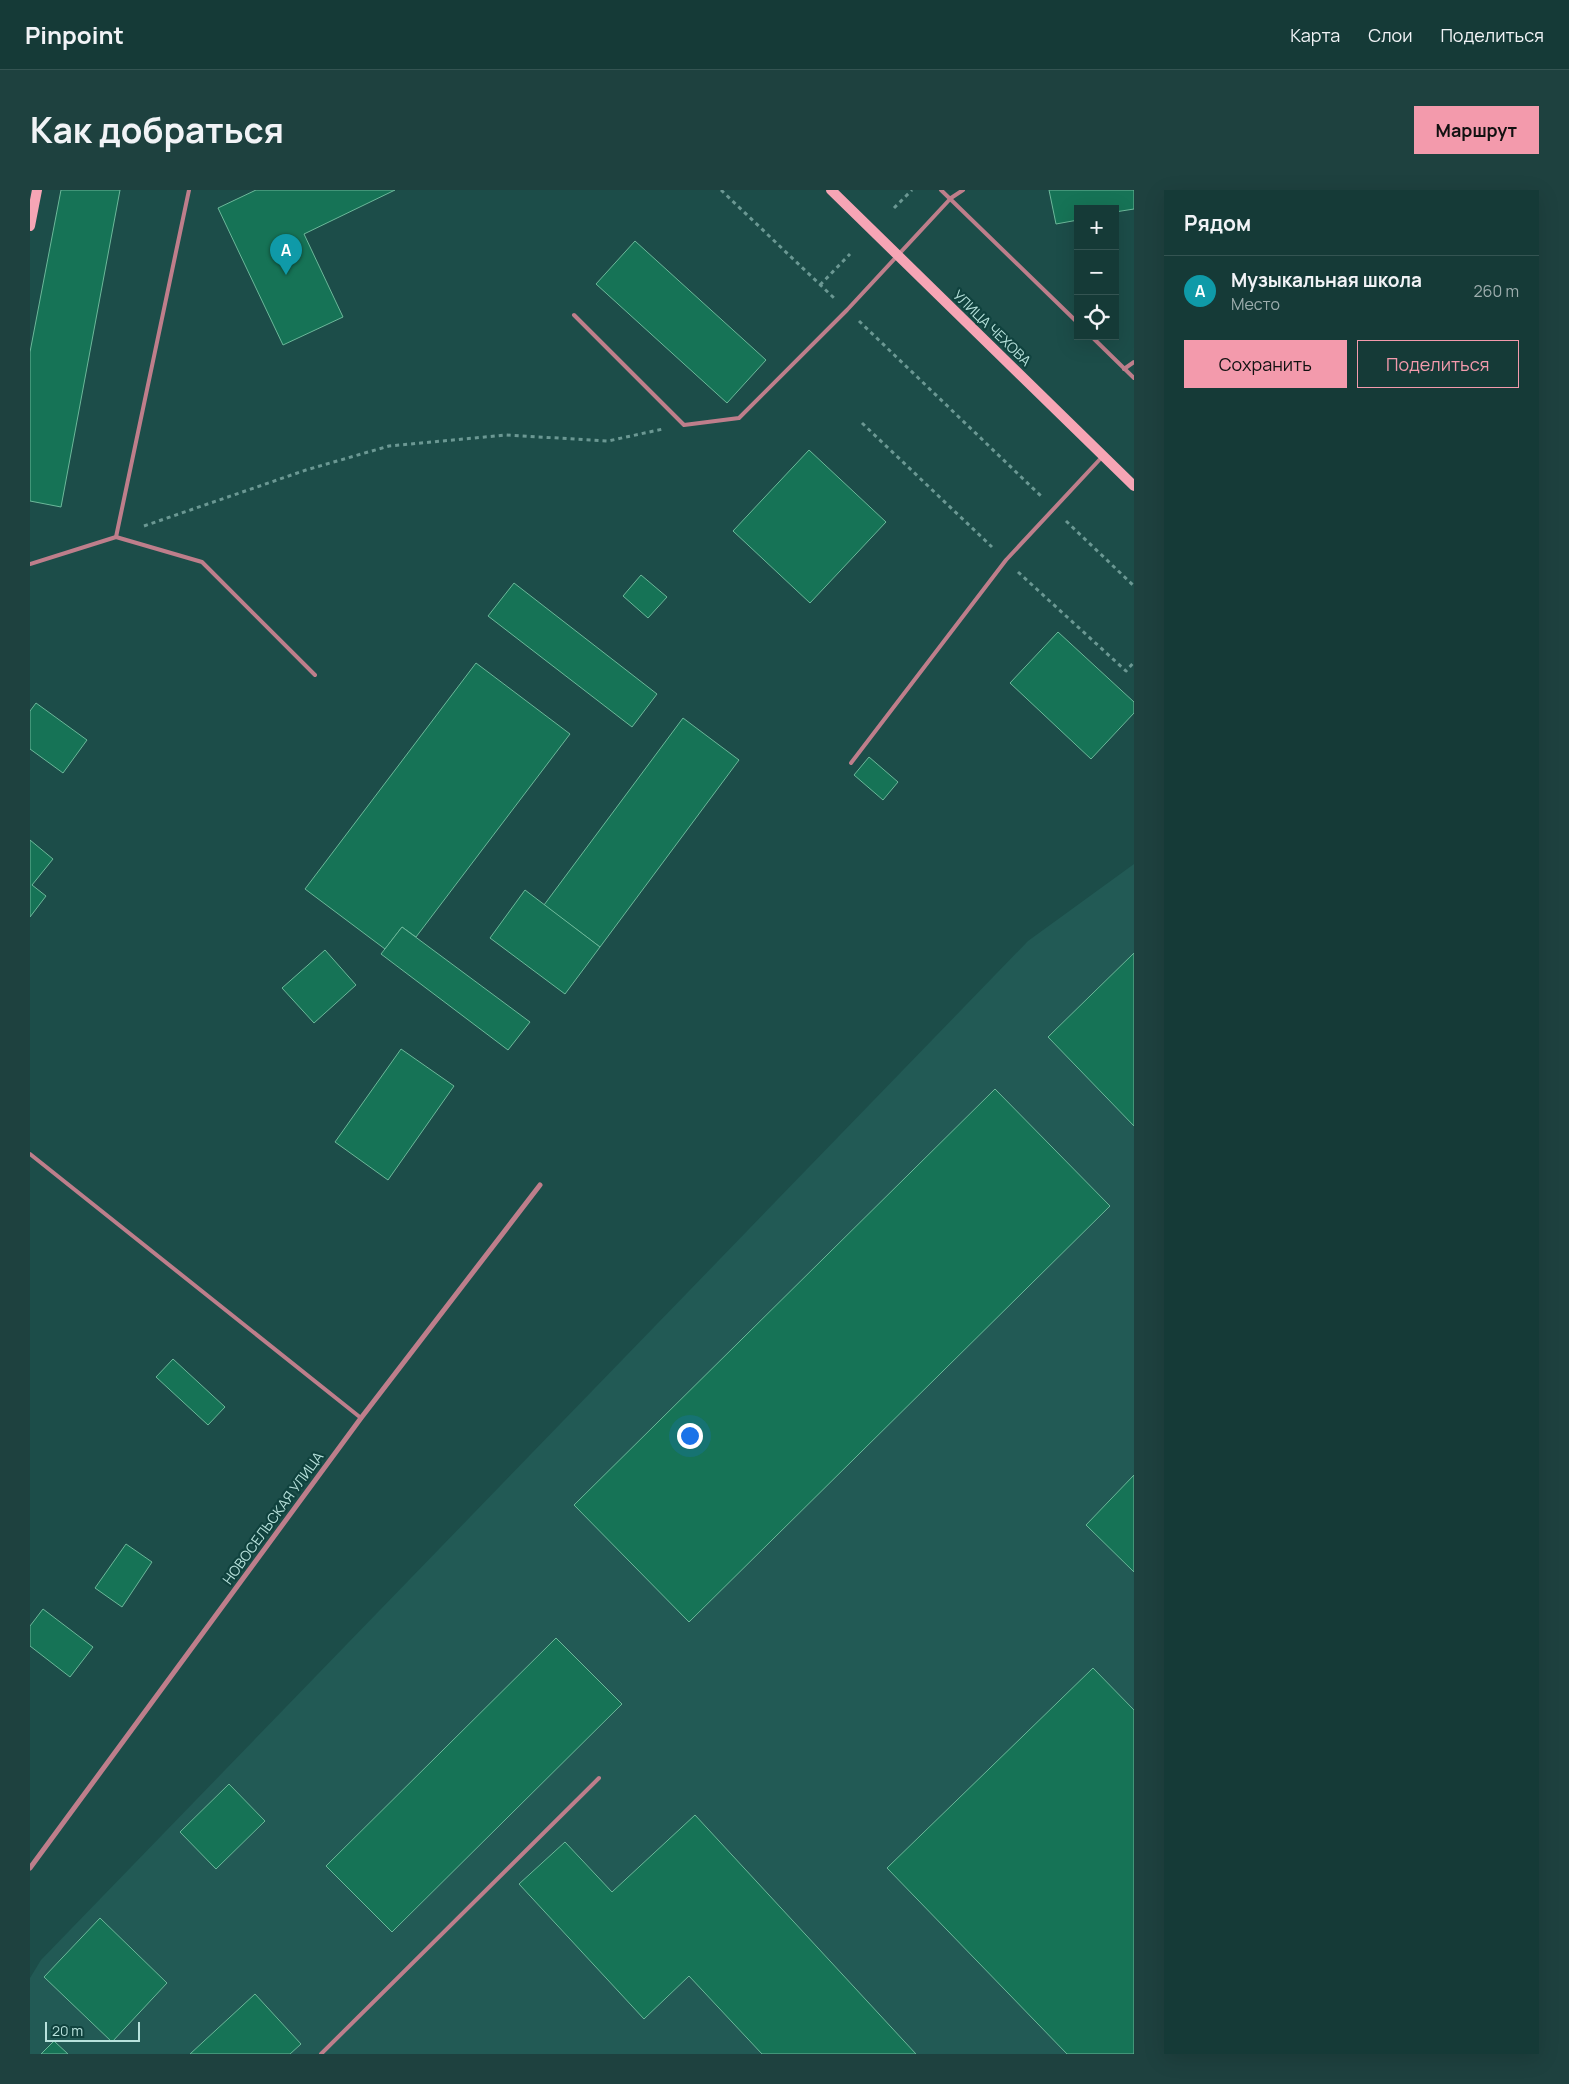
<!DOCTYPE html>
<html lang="ru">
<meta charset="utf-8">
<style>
:root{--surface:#153a37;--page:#1e413f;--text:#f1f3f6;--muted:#9dadad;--line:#345452;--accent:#f39aac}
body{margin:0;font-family:Manrope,sans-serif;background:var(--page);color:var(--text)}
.controls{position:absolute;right:15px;top:15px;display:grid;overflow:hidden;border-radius:0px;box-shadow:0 5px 20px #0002}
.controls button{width:45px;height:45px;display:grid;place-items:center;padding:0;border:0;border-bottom:1px solid var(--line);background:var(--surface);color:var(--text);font:25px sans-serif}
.scale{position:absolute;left:15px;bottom:12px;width:95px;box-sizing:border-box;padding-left:5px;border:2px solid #b8e2dc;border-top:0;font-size:14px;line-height:18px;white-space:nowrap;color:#b8e2dc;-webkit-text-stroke:4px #10423e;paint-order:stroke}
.you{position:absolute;left:659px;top:1245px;width:18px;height:18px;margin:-12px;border:4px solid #fff;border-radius:50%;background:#1a73e8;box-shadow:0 0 0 8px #1a73e833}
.badge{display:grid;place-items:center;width:32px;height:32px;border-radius:50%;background:var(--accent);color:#fff;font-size:16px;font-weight:700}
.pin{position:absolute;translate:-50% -41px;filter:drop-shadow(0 1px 2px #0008)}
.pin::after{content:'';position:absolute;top:26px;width:18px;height:15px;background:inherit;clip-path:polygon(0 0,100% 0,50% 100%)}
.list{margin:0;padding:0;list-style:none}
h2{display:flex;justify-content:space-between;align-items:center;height:65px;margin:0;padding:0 20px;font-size:21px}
h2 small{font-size:16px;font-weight:400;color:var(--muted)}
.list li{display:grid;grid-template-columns:32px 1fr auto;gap:15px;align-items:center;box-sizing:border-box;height:70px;padding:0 20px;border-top:1px solid var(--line)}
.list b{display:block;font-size:19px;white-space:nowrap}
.list p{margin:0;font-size:16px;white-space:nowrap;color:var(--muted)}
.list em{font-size:16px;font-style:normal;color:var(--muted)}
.actions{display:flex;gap:10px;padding:15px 20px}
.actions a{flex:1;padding:11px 0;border:1px solid var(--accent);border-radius:0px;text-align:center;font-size:18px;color:var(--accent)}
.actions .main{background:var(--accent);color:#111}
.icon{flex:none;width:28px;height:28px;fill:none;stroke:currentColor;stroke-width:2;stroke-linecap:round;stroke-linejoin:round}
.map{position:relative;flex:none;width:1104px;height:1864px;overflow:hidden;border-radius:0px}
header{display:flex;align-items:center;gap:30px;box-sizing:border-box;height:70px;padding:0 25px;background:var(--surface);border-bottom:1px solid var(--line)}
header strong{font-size:24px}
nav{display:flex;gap:28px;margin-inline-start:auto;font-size:18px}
.intro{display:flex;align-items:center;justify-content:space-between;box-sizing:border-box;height:120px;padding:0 30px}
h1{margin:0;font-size:35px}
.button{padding:12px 22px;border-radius:0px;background:var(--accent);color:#111;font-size:18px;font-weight:700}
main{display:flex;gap:30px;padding:0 30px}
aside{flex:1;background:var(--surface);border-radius:0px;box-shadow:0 5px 20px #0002}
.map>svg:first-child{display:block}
.built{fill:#225a55}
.building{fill:#167356;stroke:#6cb89a}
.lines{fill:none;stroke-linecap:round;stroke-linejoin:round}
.path{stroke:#6b9893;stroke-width:3;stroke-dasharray:4 4;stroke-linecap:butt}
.lane{stroke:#be7e8b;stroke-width:4}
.street{stroke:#be7e8b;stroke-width:5}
.secondary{stroke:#f6a5b5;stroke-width:10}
.labels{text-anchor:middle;stroke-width:4.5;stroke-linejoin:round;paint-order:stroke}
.street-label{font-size:14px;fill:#b8e2dc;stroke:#10423e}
</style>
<header>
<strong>Pinpoint</strong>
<nav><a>Карта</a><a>Слои</a><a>Поделиться</a></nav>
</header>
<div class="intro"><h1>Как добраться</h1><a class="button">Маршрут</a></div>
<main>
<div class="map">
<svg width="1104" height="1864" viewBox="0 0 1104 1864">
<rect width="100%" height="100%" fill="#1c4d49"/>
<polygon class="built" points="1104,674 1104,1864 0,1864 0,1788 11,1770 998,751"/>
<g class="building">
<polygon points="31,0 90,0 31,317 0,311 0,162"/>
<polygon points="226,0 365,0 274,44 313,127 253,155 188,18"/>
<polygon points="1019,0 1104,0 1104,19 1085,22 1085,19 1048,19 1048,30 1026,34"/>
<polygon points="605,51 736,170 697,213 566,94"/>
<polygon points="779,260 856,332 780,413 703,341"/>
<polygon points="611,385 637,407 618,428 593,406"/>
<polygon points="484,393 627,504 602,537 458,426"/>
<polygon points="1028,442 1104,512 1104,523 1061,569 980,493"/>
<polygon points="446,473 540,544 386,747 372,737 355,759 275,699"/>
<polygon points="6,513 57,550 33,583 0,559 0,521"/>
<polygon points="653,528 709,570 570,757 514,715"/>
<polygon points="839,567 868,592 853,610 824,585"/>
<polygon points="0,650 23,669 2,695 16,706 0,727"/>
<polygon points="495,700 570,757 535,804 460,748"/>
<polygon points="372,737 500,832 478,860 351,764"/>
<polygon points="295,760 326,795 284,833 252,798"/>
<polygon points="1104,763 1104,936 1018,847"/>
<polygon points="371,859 424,896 358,990 305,952"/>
<polygon points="965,899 1080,1016 659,1432 544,1315"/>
<polygon points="143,1169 195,1217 178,1235 126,1187"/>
<polygon points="1104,1285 1104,1382 1056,1335"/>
<polygon points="96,1354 122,1372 92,1417 65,1398"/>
<polygon points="13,1419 63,1457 40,1487 0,1456 0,1436"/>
<polygon points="526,1448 592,1514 362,1742 296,1676"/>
<polygon points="1063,1478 1104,1520 1104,1864 1037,1864 857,1678"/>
<polygon points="199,1594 235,1631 186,1679 150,1642"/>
<polygon points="665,1625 886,1864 732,1864 659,1786 614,1829 489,1694 535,1652 582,1702"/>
<polygon points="70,1728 137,1793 82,1852 14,1787"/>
<polygon points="225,1804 271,1854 260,1864 160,1864"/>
<polygon points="24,1851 38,1864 11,1864"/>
</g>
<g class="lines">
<g class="path">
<polyline points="691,0 804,108"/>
<polyline points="864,18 882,0"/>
<polyline points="790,95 820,64"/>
<polyline points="829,131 1012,307"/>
<polyline points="832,233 962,357"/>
<polyline points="1036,331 1104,396"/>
<polyline points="114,336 276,280 359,256 476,245 578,251 633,239"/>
<polyline points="988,382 1096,481 1104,472"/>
</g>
<g class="lane">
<polyline points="911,0 1048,133"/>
<polyline points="544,125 654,235 709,228 817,120 921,8 933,0"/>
<polyline points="1061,146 1104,188"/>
<polyline points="1094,179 1104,172"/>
<polyline points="86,347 172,372 285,485"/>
<polyline points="0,374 86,347 159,0"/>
<polyline points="821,573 976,370 1072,267"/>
<polyline points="0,964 331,1228"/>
<polyline points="291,1864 569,1588"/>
</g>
<polyline class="street" points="0,1678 331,1228 510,995"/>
<g class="secondary">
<polyline points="801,0 1104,296"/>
<polyline points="0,36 7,0"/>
</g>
</g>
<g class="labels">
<g class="street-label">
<text transform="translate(962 138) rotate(44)" y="5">УЛИЦА ЧЕХОВА</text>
<text transform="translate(243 1328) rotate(-54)" y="5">НОВОСЕЛЬСКАЯ УЛИЦА</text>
</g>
</g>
</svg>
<div class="controls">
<button>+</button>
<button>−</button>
<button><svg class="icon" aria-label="locate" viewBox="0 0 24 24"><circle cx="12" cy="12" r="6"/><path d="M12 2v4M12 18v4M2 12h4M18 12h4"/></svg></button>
</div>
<div class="scale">20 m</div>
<div class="you"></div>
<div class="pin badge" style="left:256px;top:85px;background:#0f9aa8">A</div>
</div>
<aside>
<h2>Рядом<small></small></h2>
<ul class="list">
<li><span class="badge" style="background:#0f9aa8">A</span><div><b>Музыкальная школа</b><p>Место</p></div><em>260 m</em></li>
</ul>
<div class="actions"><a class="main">Сохранить</a><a>Поделиться</a></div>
</aside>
</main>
